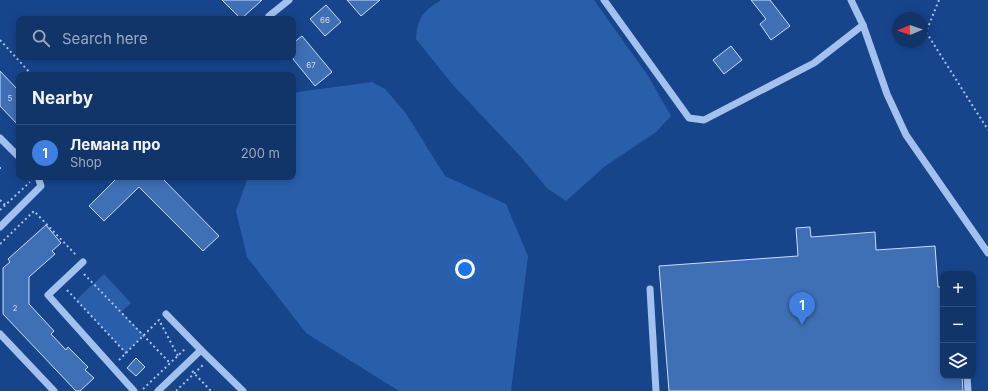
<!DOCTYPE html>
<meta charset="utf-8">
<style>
:root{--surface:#113469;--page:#1e3f71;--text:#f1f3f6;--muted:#9caac0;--line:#304f7d;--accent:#e797bd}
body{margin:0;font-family:Inter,sans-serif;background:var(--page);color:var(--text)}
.controls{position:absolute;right:12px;bottom:12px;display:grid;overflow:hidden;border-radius:8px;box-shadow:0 2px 10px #0003}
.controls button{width:36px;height:36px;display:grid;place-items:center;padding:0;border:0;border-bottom:1px solid var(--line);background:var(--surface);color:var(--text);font:20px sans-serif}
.compass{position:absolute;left:892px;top:12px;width:36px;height:36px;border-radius:50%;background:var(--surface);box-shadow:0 2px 10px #0003;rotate:268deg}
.you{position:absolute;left:465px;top:269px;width:14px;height:14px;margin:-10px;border:3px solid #fff;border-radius:50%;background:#1a73e8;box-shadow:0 0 0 6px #1a73e833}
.badge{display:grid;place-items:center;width:26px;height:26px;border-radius:50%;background:var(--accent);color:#fff;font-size:13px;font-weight:700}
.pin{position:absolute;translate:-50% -33px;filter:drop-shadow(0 1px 2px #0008)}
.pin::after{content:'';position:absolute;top:21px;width:14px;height:12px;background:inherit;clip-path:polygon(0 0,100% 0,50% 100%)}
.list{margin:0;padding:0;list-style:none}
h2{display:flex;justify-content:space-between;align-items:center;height:52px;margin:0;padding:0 16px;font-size:17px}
h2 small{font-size:13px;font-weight:400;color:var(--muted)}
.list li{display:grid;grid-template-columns:26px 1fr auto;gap:12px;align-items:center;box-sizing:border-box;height:56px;padding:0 16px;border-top:1px solid var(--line)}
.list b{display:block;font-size:15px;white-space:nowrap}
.list p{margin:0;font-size:13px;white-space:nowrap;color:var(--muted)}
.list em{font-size:13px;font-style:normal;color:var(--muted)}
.icon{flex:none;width:22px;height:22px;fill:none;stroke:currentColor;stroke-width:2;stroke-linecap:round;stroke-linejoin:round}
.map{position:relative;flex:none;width:988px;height:391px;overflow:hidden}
.search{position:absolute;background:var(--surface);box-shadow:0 2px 10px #0003;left:16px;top:16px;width:280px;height:44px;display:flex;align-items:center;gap:10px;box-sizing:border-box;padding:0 14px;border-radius:8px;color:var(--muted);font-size:15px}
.panel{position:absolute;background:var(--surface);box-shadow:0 2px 10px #0003;left:16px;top:72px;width:280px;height:108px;border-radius:8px}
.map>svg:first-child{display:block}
.green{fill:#295eab}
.building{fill:#3f6fb5;stroke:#c8ddfb}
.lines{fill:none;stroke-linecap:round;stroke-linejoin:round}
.path{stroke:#a2c1ef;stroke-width:2;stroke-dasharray:2 3;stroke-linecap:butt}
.minor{stroke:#a2c1ef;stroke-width:7}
.labels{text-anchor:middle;stroke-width:3;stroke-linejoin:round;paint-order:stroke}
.number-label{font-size:8px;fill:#cfdbec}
</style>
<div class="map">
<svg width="988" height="391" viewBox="0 0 988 391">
<rect width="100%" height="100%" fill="#17458c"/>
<g class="green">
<path d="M441,0H594L648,76L671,116L656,132L604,167L566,201L547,188L521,157L453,85L416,39C418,16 423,12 441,0Z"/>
<polygon points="372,82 385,89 405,112 445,176 506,204 528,256 511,391 399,391 306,333 247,257 236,211 248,177 293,177 293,95 298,92"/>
<polygon points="104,274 131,303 121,312 144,335 126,353 76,300"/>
</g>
<g class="building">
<polygon points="222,0 262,0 241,19"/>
<polygon points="347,0 380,0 361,16"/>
<polygon points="751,0 770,0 790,26 771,40 760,24 766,19"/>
<polygon points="326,5 341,22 325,36 310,19"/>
<polygon points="302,36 332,72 315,86 293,59 293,43"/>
<polygon points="731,46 742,60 724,74 713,60"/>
<polygon points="0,71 19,91 19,126 0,106"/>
<polygon points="118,177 161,177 219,236 203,251 139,187 104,221 89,206"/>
<polygon points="46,225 61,243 52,251 55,254 29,277 29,304 54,331 51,334 66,350 68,347 88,367 85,370 94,378 80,391 76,391 3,314 3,268 10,262 8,259"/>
<polygon points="810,227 811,237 875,232 876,250 935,246 938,287 943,287 943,376 962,376 963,391 669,391 659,266 798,256 796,228"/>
<polygon points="136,358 145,367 136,376 127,368"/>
</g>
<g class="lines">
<g class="path">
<polyline points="939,0 926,32 988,130"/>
<polyline points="0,40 32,75"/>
<polyline points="0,167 0,169"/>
<polyline points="0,200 5,205"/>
<polyline points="0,210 30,182"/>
<polyline points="0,244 34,211 76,255"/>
<polyline points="84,274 170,363"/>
<polyline points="67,290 126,353"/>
<polyline points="119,360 159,320 179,358"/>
<polyline points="192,371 211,391"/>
<polyline points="143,389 186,348"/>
<polyline points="176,391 204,364"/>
</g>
<g class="minor">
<polyline points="604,0 689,118 704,120 814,63 863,25"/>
<polyline points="851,0 863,25 887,94 906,135 988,253"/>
<polyline points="269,16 289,0"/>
<polyline points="0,138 19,157"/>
<polyline points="0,227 41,186 38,177"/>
<polyline points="83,262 48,295 134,391"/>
<polyline points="650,289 656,391"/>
<polyline points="166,314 201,350"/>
<polyline points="0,334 54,391"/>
<polyline points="967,376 968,391"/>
<polyline points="158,391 201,350 243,391"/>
</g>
</g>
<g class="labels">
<g class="number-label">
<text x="325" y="23">66</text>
<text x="311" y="68">67</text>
<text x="10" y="101">5</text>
<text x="15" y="311">2</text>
</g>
</g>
</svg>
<div class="controls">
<button>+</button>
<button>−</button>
<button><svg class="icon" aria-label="layers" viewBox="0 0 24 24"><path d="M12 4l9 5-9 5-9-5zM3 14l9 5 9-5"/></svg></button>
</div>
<svg class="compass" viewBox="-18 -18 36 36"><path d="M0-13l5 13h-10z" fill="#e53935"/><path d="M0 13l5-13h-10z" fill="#9caac0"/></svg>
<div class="you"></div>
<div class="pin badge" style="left:802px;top:325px;background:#3f7fe0">1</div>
<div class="search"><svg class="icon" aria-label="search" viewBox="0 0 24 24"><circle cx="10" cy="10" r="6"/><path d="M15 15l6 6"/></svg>Search here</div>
<section class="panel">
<h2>Nearby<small></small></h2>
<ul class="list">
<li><span class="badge" style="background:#3f7fe0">1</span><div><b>Лемана про</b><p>Shop</p></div><em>200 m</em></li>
</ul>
</section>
</div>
